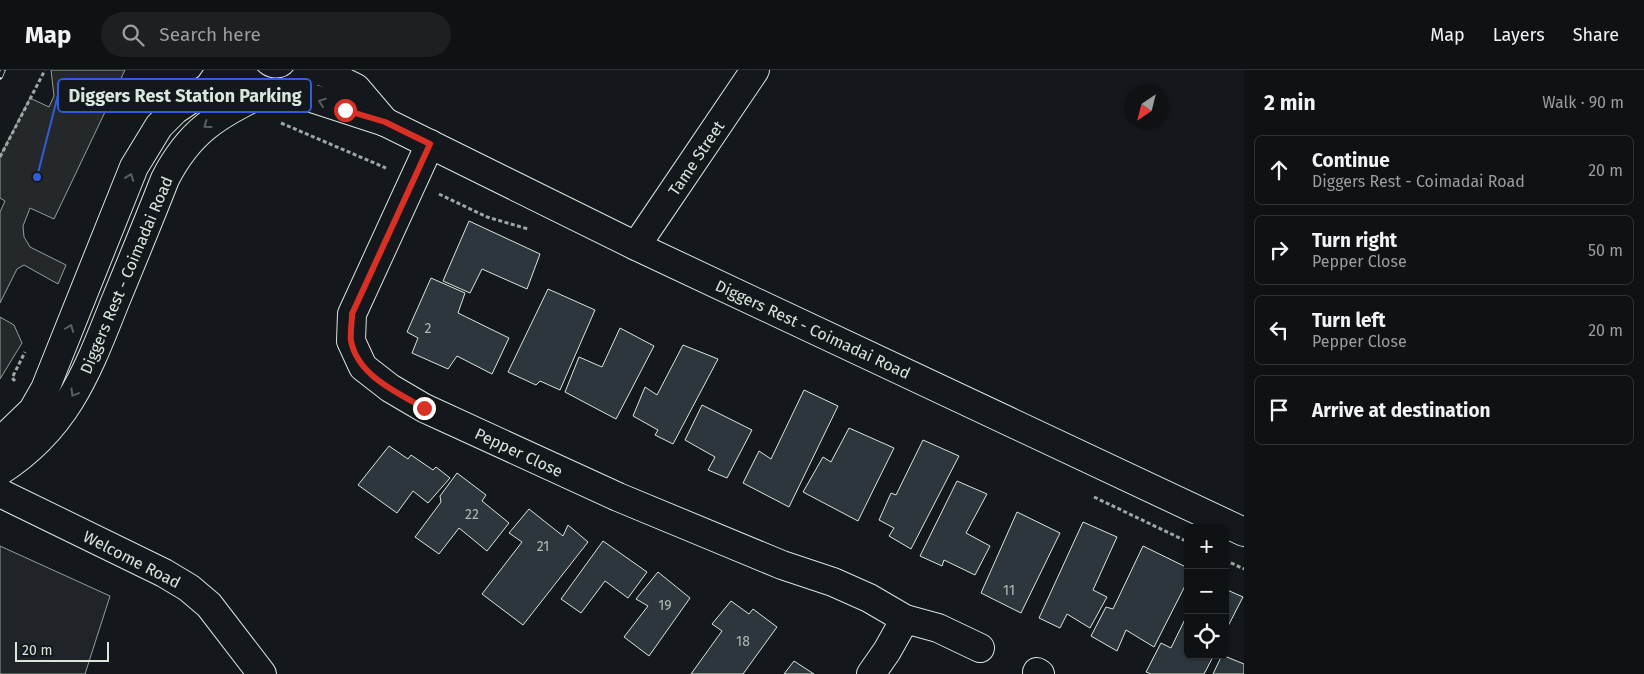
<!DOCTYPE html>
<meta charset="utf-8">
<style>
:root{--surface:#0f1215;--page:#1d2022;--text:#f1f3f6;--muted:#9b9ea0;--line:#2f3234}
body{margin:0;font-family:"Fira Sans",sans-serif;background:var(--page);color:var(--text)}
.controls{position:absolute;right:15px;bottom:15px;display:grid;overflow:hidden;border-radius:8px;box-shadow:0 1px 4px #0004}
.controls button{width:45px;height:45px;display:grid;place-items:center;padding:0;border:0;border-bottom:1px solid var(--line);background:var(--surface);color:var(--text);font:25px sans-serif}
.compass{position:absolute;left:1124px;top:15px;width:45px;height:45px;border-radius:50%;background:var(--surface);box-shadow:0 1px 4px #0004;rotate:215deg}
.scale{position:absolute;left:15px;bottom:12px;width:94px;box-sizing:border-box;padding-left:5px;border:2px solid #d8e6dc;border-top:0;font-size:14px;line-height:18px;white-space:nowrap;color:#d8e6dc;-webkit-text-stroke:4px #14181c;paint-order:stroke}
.stop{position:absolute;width:15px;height:15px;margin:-11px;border:4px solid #d93025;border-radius:50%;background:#fff}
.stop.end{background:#d93025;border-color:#fff;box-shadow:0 1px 5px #0008}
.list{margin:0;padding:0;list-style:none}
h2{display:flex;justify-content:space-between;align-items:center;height:65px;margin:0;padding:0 20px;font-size:21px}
h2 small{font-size:16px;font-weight:400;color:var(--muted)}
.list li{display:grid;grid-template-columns:32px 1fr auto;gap:15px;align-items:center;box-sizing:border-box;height:70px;margin:0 10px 10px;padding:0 10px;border:1px solid var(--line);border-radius:8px}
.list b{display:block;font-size:19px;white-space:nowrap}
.list p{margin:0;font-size:16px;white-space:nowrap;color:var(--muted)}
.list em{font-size:16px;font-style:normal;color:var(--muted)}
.icon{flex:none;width:28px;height:28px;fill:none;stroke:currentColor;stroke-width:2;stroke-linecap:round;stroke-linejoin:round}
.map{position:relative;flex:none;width:1244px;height:604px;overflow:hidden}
header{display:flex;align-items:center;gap:30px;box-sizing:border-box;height:70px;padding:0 25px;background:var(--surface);border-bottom:1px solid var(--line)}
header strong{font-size:24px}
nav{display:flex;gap:28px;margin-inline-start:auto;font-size:18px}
.search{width:350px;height:45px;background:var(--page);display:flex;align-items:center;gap:12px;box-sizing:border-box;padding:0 18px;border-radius:28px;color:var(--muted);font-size:19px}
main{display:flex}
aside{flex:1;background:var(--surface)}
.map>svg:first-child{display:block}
.green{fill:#202428;stroke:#939e99}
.parking{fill:#24282b;stroke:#939e99}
.building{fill:#2c363c;stroke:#d8e6dc}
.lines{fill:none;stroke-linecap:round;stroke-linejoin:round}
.minor-casing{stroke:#d8e6dc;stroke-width:30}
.path{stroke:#9da8a2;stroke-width:3;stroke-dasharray:4 2.5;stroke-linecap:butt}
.minor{stroke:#14181c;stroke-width:28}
.rail-casing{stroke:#d8e6dc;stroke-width:5.5}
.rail{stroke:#14181c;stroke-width:4;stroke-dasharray:11;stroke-linecap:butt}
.oneway{stroke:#59605f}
.route{stroke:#d93025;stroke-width:6}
.labels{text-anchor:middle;stroke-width:4;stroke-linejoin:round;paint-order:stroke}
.number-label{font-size:14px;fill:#adbab4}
.street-label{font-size:16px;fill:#d8e6dc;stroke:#14181c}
.leader{fill:none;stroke:#305dd8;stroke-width:2}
.callout-dot{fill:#305dd8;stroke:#14181c;stroke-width:2}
.callout{fill:#14181c;stroke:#305dd8;stroke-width:2}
.callout-label{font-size:18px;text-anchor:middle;font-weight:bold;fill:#d8e6dc}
</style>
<header>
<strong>Map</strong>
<div class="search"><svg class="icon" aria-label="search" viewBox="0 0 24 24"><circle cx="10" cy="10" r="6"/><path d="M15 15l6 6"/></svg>Search here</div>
<nav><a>Map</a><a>Layers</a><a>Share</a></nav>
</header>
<main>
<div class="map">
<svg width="1244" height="604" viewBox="0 0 1244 604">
<rect width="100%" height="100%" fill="#14181c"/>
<polygon class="green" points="0,476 110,526 85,604 0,604"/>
<g class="parking">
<polygon points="51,0 125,0 54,149 30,138 23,156 24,167 30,177 66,195 58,214 24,195 17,199 0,233 0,142 5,131 0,128 0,86 30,28 49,37 54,26"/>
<polygon points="0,247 14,255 22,273 0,309"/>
</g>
<g class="building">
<polygon points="469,151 540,184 527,219 482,199 470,223 443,211"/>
<polygon points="431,208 465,223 458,243 509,268 492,304 457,286 448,299 412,283 418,268 407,262"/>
<polygon points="548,219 595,240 560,320 540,311 536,315 508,302"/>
<polygon points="620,258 654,276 616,349 565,322 579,287 602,297"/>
<polygon points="683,275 718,289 673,374 655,365 658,360 633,346 645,317 657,325"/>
<polygon points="804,320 838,336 789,437 743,413 759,381 771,389"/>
<polygon points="702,335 752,360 727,408 708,400 715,387 685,370"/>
<polygon points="849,358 894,378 858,451 803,422 823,387 831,392"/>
<polygon points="923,370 959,386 911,479 889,466 894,458 879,450 891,423 896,425"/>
<polygon points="389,376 408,389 411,385 433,400 436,397 450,408 428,433 413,421 397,443 358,415"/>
<polygon points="457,403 486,425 482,431 509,453 487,481 459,458 439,484 415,467 441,432 440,426"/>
<polygon points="957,411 987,424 966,463 990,476 975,505 944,490 942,496 920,486"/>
<polygon points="529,439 563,466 568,455 588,472 523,555 482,524 522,472 509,463"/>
<polygon points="1017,442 1060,463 1021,543 981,523"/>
<polygon points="1083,452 1117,467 1093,520 1107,527 1090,558 1067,544 1060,558 1039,548"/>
<polygon points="603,471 647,502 628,528 605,511 581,543 561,529"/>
<polygon points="1143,476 1188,498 1188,510 1154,577 1126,560 1117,581 1091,566 1106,537 1113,539"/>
<polygon points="658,502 690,528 649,586 624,567 648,536 636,529"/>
<polygon points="1225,519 1243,527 1225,562"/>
<polygon points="731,531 749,544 753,539 777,557 743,604 691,604 722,561 712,554"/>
<polygon points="1188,543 1188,585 1214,585 1204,604 1151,604 1146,602 1161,573 1171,578"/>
<polygon points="1222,585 1244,594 1244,604 1213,604"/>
<polygon points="794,591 814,604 784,604"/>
</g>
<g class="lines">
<g class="minor-casing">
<g id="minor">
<path d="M240,0C255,29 296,31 310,0"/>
<polyline points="319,0 356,18 385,52"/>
<polyline points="290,21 385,52 636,176 1244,462"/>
<polyline points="430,74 352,244 351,271 363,297 390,318 424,338 618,427 782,495 833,512 869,528 905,549 938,558 980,578"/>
<polyline points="636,176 755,0"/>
<polyline points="0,372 33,340 45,319 134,97 159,56 175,40 209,17 221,0"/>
<path d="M0,401C67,358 87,302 115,232C132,191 149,150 165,109C190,60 217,46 264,22"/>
<polyline points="0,423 164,503 189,518 209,535 262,604"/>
<polyline points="1037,602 1040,604"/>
<polyline points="871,604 887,581 905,549"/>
</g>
</g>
<g class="path">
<polyline points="281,53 386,98"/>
<polyline points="0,87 45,0"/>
<polyline points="439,124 487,147 528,159"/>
<polyline points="15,311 12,308 25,282"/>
<polyline points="1094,427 1188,472"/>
<polyline points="1225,490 1244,499"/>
</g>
<use href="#minor" class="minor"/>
<g class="rail-casing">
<polyline id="rail" points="0,7 3,0"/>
</g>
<use href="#rail" class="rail"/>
</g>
<defs><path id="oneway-chevron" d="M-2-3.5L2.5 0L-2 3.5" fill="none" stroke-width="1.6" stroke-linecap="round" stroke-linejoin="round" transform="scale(1.25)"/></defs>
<g class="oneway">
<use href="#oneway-chevron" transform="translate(322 32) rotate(-161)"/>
<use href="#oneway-chevron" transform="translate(207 55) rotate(144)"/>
<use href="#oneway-chevron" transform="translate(130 107) rotate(-70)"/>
<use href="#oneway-chevron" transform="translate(70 258) rotate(-69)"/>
<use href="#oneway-chevron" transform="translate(74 323) rotate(121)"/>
</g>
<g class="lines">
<path class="route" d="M345,40L385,52L430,74L352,244C352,252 350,263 351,271C358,306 397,322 424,338"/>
</g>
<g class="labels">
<g class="number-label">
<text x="428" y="263">2</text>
<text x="472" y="449">22</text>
<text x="543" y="481">21</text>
<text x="1009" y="525">11</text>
<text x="665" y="540">19</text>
<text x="743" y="576">18</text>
</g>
<g class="street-label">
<text transform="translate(696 88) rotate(-56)" y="6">Tame Street</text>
<text transform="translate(126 205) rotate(-67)" y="6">Diggers Rest - Coimadai Road</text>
<text transform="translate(813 259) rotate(25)" y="6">Diggers Rest - Coimadai Road</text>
<text transform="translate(519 382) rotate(25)" y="6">Pepper Close</text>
<text transform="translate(132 489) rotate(27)" y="6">Welcome Road</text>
</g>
</g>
<path class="leader" d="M37 107L58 25"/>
<circle class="callout-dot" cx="37" cy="107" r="5"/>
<rect class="callout" x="58" y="9" width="253" height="33" rx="5"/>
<g class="callout-label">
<text x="185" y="32">Diggers Rest Station Parking</text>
</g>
</svg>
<div class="controls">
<button>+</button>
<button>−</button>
<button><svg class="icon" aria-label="locate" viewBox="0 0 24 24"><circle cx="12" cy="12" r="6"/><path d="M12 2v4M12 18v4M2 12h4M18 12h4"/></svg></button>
</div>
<svg class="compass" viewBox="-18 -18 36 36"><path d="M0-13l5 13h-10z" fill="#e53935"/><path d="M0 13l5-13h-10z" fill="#9b9ea0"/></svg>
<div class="scale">20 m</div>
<div class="stop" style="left:345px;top:40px"></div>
<div class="stop end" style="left:424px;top:338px"></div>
</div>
<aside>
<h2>2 min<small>Walk · 90 m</small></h2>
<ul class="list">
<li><svg class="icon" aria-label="ahead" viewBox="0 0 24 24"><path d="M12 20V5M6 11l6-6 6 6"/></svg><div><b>Continue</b><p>Diggers Rest - Coimadai Road</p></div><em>20 m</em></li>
<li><svg class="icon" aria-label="right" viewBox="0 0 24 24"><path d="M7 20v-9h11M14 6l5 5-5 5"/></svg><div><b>Turn right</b><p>Pepper Close</p></div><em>50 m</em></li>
<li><svg class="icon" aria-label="left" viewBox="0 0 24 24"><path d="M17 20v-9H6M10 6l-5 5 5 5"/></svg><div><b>Turn left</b><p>Pepper Close</p></div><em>20 m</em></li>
<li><svg class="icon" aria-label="arrive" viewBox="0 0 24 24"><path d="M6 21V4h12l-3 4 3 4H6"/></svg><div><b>Arrive at destination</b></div></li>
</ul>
</aside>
</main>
